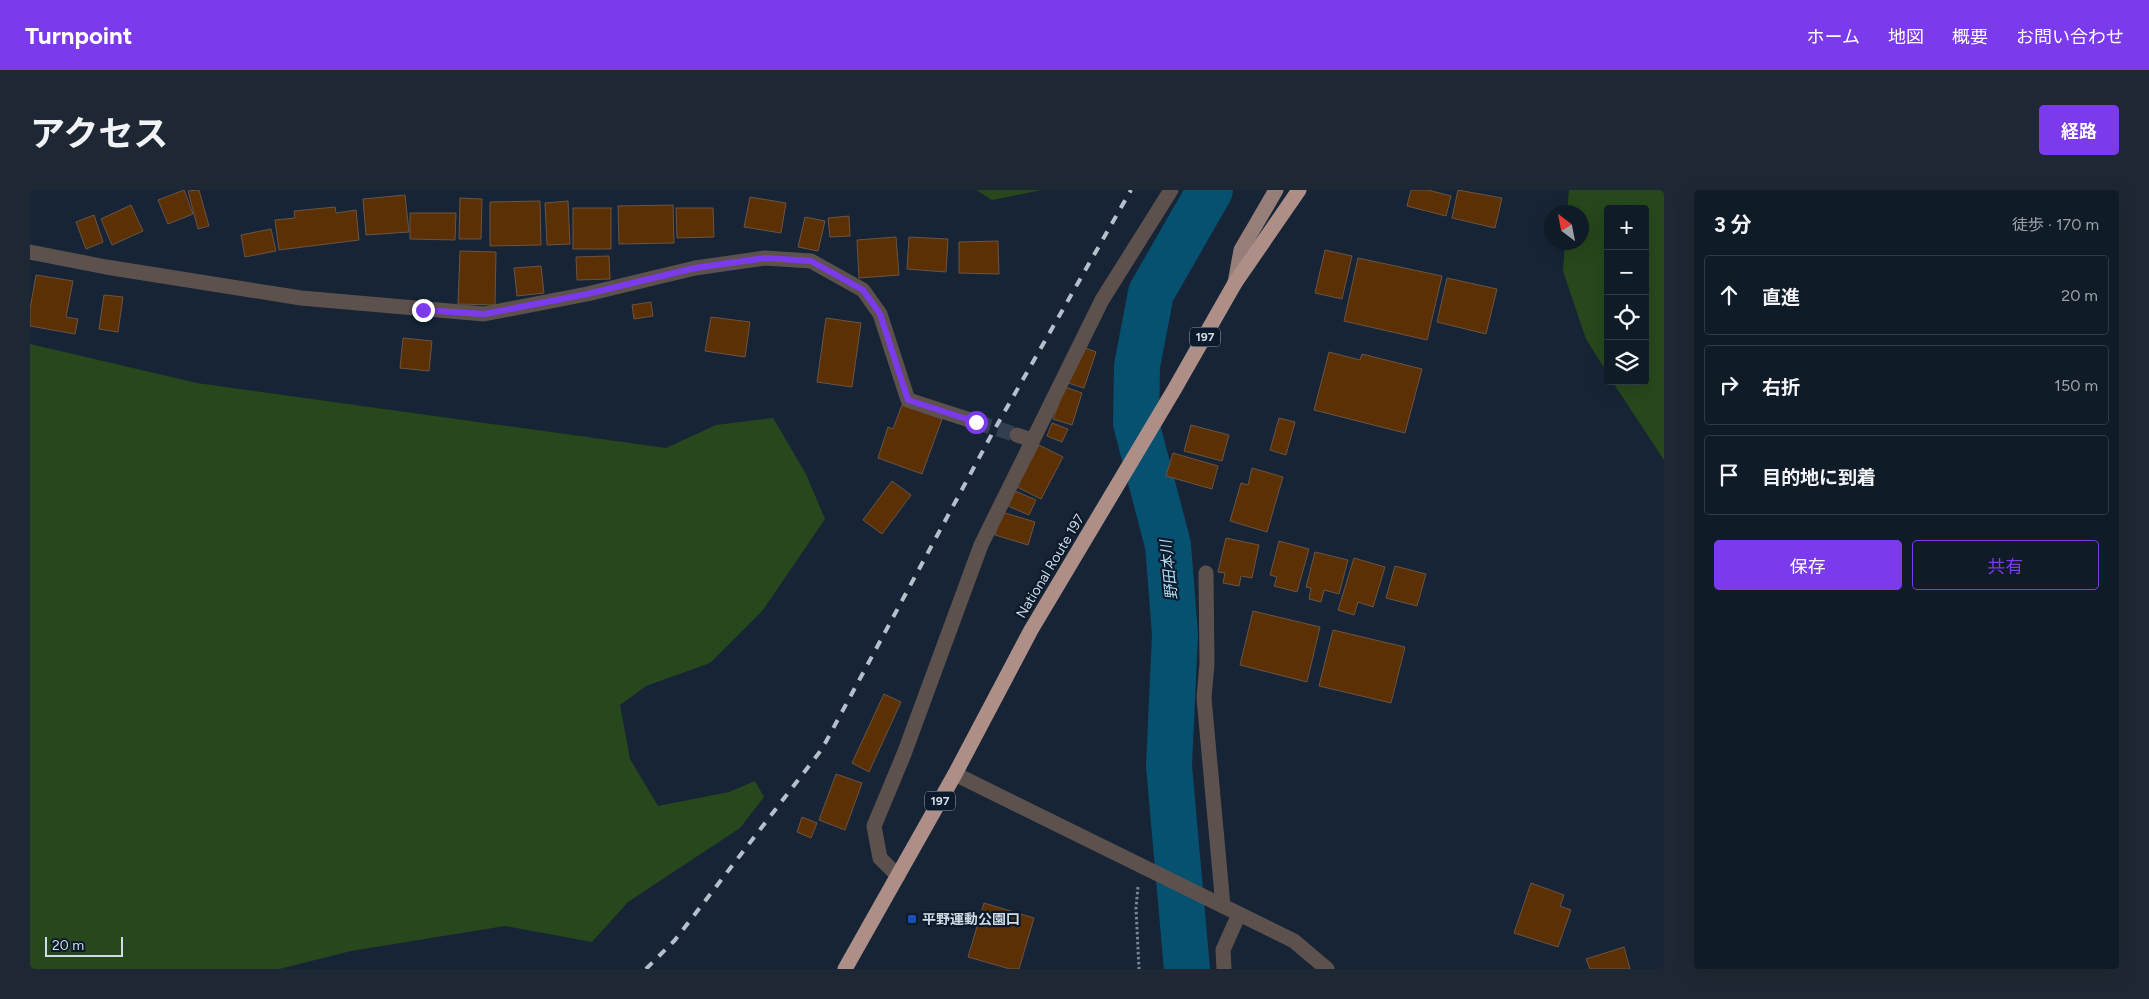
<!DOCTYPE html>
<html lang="ja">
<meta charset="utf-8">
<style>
:root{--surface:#101b28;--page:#1e2834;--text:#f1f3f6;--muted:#9ca1a8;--line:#303945;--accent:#7c3aed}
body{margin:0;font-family:Figtree,"Noto Sans JP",sans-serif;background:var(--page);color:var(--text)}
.controls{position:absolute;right:15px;top:15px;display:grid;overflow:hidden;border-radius:5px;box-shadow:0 5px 20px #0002}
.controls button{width:45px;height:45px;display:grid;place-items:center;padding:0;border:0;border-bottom:1px solid var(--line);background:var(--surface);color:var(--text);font:25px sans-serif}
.compass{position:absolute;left:1514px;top:15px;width:45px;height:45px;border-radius:50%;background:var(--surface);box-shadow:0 5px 20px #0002;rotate:328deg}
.scale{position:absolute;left:15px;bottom:12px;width:78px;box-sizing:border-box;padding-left:5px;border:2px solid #d1dbe6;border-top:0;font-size:14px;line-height:18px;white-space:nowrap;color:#d1dbe6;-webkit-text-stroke:4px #0c1b2b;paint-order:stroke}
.stop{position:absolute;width:15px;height:15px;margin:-11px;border:4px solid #7c3aed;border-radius:50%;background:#fff}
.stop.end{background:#7c3aed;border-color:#fff;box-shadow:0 1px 5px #0008}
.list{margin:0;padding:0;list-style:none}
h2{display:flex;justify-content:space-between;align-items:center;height:65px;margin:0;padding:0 20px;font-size:21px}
h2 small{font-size:16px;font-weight:400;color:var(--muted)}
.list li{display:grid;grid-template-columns:32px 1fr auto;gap:15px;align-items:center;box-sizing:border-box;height:80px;margin:0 10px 10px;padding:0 10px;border:1px solid var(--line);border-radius:5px}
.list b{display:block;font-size:19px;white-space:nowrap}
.list em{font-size:16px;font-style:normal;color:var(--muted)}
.actions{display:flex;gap:10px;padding:15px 20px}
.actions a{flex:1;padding:11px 0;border:1px solid var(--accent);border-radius:5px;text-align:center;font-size:18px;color:var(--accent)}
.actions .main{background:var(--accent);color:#fff}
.icon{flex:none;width:28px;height:28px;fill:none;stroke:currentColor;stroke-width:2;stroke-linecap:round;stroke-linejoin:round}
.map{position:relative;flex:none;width:1634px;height:779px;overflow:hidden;border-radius:5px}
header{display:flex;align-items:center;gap:30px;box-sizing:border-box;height:70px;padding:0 25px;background:var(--accent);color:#fff}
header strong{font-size:24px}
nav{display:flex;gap:28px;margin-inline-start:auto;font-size:18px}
.intro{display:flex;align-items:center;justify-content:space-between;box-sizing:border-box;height:120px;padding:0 30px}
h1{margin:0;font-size:35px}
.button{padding:12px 22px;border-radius:5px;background:var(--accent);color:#fff;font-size:18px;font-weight:700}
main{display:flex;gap:30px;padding:0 30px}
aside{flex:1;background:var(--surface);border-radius:5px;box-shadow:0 5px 20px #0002}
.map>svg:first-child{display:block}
.green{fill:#27481c}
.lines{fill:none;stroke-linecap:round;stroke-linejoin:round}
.river{stroke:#05516f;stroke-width:46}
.building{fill:#5c3005;stroke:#6a5444}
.minor-tunnel{stroke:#323f50;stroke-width:15;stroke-dasharray:15 8;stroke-linecap:butt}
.path{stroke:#798592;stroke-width:3;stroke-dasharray:2.5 2.5;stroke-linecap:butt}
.minor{stroke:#5d514e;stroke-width:15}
.major{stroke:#977e78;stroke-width:15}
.highway{stroke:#ae8f88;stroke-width:15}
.rail{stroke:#b5c0cc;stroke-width:4;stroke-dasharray:9 9;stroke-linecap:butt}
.route{stroke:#7c3aed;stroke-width:6}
.transit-dot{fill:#1a4fb4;stroke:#0c1b2b;stroke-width:2}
.labels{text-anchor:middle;stroke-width:4.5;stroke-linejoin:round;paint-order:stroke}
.shield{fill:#0c1b2b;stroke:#96a1ae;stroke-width:1}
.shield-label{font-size:12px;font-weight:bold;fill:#d1dbe6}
.street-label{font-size:14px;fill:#d1dbe6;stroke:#0c1b2b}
.poi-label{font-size:14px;font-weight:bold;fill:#d1dbe6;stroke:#0c1b2b;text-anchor:start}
.water-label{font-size:15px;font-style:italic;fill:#b4ddf3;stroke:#0c1b2b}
</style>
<header>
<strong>Turnpoint</strong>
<nav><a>ホーム</a><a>地図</a><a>概要</a><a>お問い合わせ</a></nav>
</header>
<div class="intro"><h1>アクセス</h1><a class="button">経路</a></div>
<main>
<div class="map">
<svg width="1634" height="779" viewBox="0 0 1634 779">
<rect width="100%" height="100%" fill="#162435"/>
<g class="green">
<polygon points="946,0 1012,0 962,10"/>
<polygon points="1539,0 1634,0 1634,270 1582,191 1615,191 1615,19 1578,19 1578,184 1556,149 1533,81 1535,53 1552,52 1552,22 1537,22"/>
<polygon points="0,154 167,193 636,258 686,235 743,228 776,284 795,329 733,420 680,473 616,496 590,515 600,569 628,616 699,602 725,591 734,607 710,638 598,712 562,752 475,736 321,761 249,779 0,779"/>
</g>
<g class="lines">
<polyline class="river" points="1157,779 1139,576 1145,444 1138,355 1106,233 1107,176 1121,103 1180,0"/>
</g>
<g class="building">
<polygon points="154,0 163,24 138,34 128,10"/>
<polygon points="169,0 179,36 168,39 158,1"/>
<polygon points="1381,0 1398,0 1421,6 1416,26 1377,16"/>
<polygon points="1428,0 1472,8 1465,38 1422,28"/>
<polygon points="375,5 379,42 336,45 333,9"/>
<polygon points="720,7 756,13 751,43 714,37"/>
<polygon points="430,8 452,9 451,49 429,49"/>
<polygon points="510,11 511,55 460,56 460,12"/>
<polygon points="538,11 540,54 517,55 515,13"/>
<polygon points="101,15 113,41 82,55 71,29"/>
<polygon points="643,15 644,53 589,54 588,16"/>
<polygon points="305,17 306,23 326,20 329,50 249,60 245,30 265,28 264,21"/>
<rect x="543" y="18" width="38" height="41"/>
<polygon points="646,18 683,18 684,47 647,48"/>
<polygon points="380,23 426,23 425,50 380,49"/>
<polygon points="64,25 73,52 56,59 46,32"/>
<polygon points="819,26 820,46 800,47 798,28"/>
<polygon points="775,27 795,31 788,61 768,57"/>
<polygon points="241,39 246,61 215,67 211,45"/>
<polygon points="866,47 869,85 829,88 827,50"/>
<polygon points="879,47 918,49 916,82 877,79"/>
<polygon points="968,51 969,84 929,83 929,52"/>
<polygon points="1295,60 1322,66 1312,109 1285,103"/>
<polygon points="430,61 466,62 465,115 428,114"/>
<polygon points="579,66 580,89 547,90 546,67"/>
<polygon points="1328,68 1412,86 1397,150 1314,131"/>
<polygon points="511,76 514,103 487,106 484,78"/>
<polygon points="6,85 43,91 36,127 48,129 45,144 0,136 0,119"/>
<polygon points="1417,88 1467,99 1456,144 1407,132"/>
<polygon points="74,105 93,107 88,142 69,139"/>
<polygon points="621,112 623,126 604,129 602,115"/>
<polygon points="681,127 720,132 715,167 675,161"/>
<polygon points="796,128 831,133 822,197 787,192"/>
<polygon points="373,148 402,151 399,181 370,178"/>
<polygon points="1053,157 1066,162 1054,198 1038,193"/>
<polygon points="1299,162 1330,170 1332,164 1392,179 1375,243 1284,220"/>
<polygon points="1035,197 1052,203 1042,235 1023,229"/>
<polygon points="872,215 912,229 892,284 848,268 858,237 863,239"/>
<polygon points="1249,228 1265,232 1256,265 1240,260"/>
<polygon points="1022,233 1038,239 1032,252 1017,246"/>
<polygon points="1161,235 1199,245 1192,271 1154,261"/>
<polygon points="1009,255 1033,267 1011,309 987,297"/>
<polygon points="1143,263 1188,276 1182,299 1136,286"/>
<polygon points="1222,278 1253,287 1237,342 1200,331 1211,293 1218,295"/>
<polygon points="862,291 881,305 852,344 833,330"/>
<polygon points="985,301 1006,310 999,325 978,316"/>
<polygon points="972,322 1005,332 998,355 965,345"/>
<polygon points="1196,348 1229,355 1222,388 1211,386 1209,396 1193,393 1195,383 1188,382"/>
<polygon points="1249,351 1279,359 1267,402 1244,396 1247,387 1240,385"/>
<polygon points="1285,362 1318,370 1309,404 1294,400 1291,412 1279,409 1281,398 1276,397"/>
<polygon points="1324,368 1355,377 1343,417 1328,412 1324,425 1308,420"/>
<polygon points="1365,376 1396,384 1387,416 1356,408"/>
<polygon points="1223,421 1290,437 1277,492 1210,475"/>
<polygon points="1303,440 1375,457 1361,513 1289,496"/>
<polygon points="854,504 871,512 839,582 822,573"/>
<polygon points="806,584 832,593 815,640 789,630"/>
<polygon points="772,627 787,633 781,648 767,642"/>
<polygon points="1501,693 1534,705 1530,716 1541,720 1528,757 1484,743"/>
<polygon points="954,713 1004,728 989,779 980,779 938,767"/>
<polygon points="1594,757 1600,779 1560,779 1556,769"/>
</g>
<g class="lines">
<polyline class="minor-tunnel" points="946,232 987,245"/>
<polyline class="path" points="1108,697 1106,718 1109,779"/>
<g class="minor">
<polyline points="0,62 76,77 271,108 454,124 557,104 665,78 735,68 781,71 833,100 850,124 878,210 946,232"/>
<polyline points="987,245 1002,250"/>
<polyline points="1176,383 1177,474 1174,508 1193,716"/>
<polyline points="925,584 1264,751 1297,779"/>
<polyline points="868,686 850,668 844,636 874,564 951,355 1072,110 1141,0"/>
<polyline points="1194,779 1193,760 1209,724"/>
</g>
<polyline class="major" points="1205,93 1211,60 1246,0"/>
<polyline class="highway" points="815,779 925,584 1001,440 1144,200 1205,93 1269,0"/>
<polyline class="rail" points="616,779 645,750 792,559 963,242 1101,0"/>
</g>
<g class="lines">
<polyline class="route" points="393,120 454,124 557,104 665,78 735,68 781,71 833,100 850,124 878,210 946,232"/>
</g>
<rect class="transit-dot" x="877" y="724" width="10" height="10" rx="2.5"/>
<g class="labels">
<g class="shield">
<rect x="1160" y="137.5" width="30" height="19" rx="4"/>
<rect x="895" y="601.5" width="30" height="19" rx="4"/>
</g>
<g class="shield-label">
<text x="1175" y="151">197</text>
<text x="910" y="615">197</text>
</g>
<g class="street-label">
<text transform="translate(1020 376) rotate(-59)" y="5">National Route 197</text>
</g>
<g class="poi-label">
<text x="892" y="734">平野運動公園口</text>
</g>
<g class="water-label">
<text transform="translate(1139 380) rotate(-96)" y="5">野田本川</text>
</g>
</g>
</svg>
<div class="controls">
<button>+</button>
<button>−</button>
<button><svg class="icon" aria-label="locate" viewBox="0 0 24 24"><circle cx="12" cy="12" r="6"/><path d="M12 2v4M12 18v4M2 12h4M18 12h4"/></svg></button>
<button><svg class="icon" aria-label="layers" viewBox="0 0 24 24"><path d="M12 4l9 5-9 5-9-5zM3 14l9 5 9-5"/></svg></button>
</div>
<svg class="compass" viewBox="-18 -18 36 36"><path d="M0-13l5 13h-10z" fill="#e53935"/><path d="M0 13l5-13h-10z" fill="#9ca1a8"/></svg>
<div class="scale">20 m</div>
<div class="stop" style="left:946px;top:232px"></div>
<div class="stop end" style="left:393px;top:120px"></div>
</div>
<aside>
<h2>3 分<small>徒歩 · 170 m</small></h2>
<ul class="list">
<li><svg class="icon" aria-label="ahead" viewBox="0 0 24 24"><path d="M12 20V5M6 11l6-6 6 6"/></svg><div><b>直進</b></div><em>20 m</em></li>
<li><svg class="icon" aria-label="right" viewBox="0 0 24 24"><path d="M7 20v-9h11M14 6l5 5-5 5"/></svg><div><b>右折</b></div><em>150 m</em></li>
<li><svg class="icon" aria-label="arrive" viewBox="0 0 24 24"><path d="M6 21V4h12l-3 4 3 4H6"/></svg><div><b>目的地に到着</b></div></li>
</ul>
<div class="actions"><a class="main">保存</a><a>共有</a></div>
</aside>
</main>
